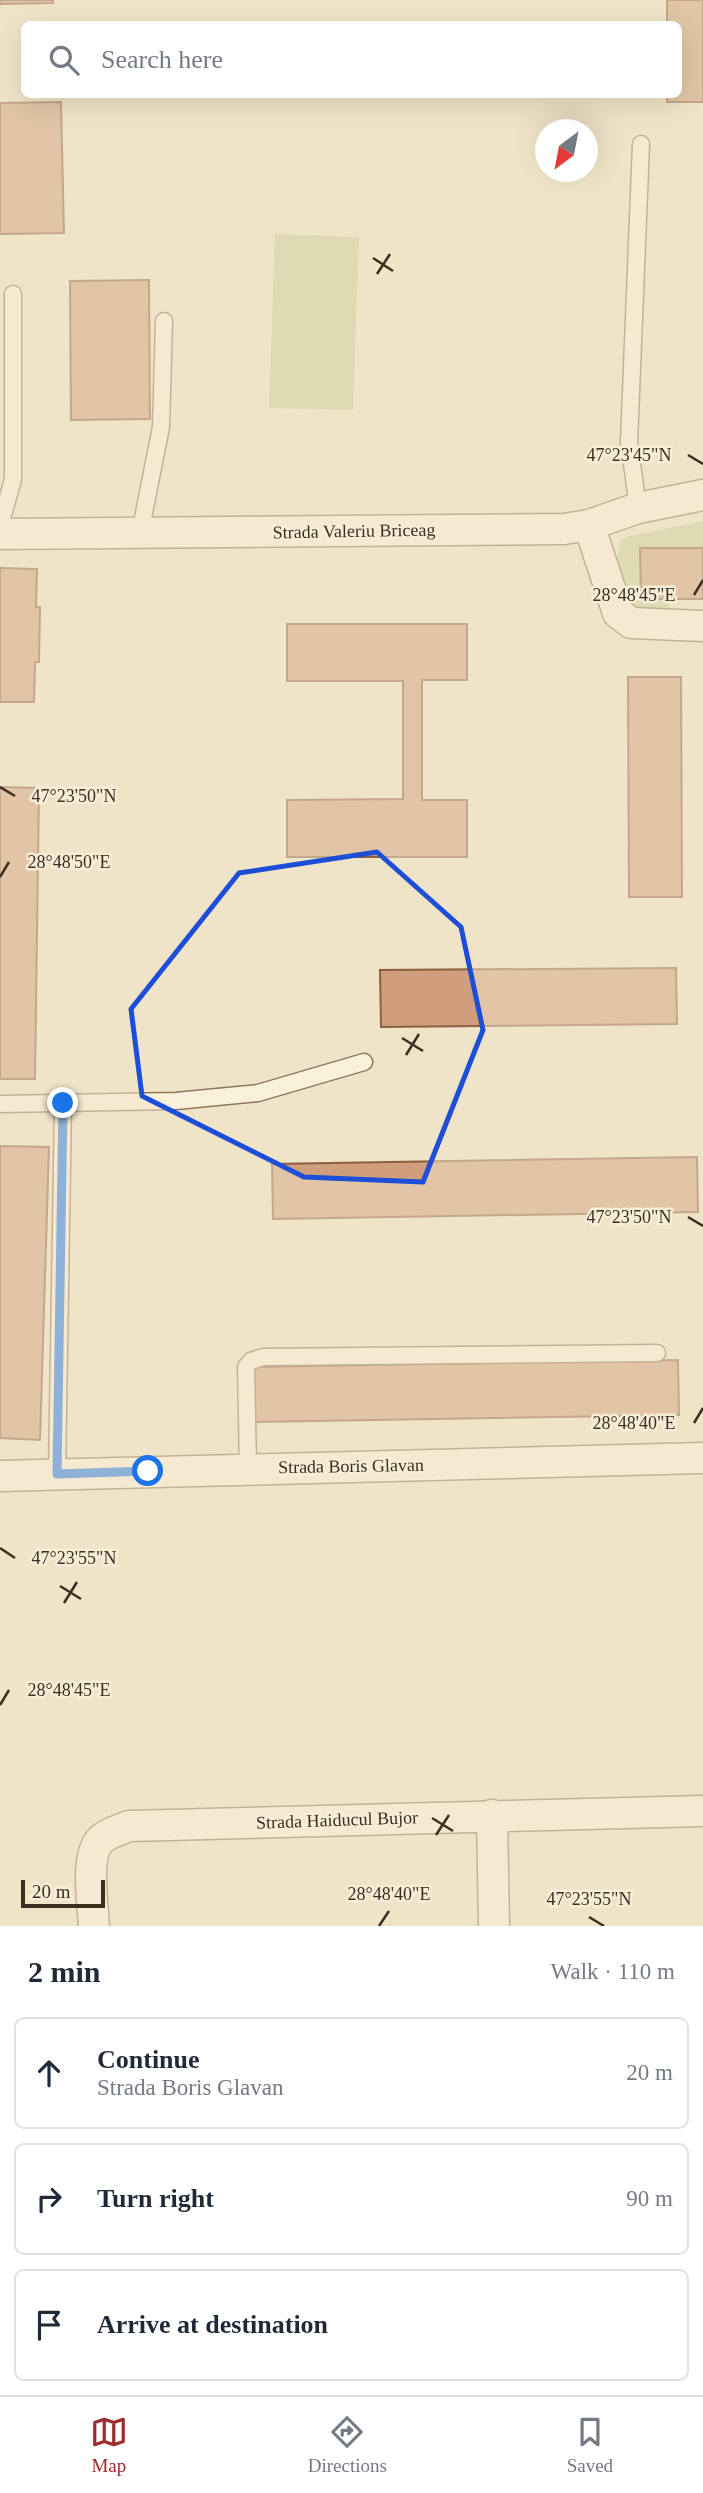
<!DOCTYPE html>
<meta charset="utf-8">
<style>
:root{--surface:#fff;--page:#f6f6f7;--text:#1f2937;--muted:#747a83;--line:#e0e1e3;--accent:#9e2a2b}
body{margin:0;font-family:Georgia,serif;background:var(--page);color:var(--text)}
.compass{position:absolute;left:535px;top:119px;width:63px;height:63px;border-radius:50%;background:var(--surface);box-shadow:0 7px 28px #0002;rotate:212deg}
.scale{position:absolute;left:21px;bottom:18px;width:84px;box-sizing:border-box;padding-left:7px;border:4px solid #3d2e20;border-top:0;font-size:19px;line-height:24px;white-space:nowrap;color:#3d2e20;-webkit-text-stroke:5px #f7eed8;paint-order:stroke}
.stop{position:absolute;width:21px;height:21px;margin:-16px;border:5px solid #1a73e8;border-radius:50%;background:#fff}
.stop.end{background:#1a73e8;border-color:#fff;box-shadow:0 2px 7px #0008}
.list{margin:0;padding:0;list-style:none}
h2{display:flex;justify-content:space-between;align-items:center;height:91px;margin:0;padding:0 28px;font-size:30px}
h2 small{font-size:23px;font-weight:400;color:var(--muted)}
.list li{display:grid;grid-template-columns:46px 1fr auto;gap:21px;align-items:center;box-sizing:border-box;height:112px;margin:0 14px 14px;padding:0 14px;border:2px solid var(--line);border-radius:10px}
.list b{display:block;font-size:26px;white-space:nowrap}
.list p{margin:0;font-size:23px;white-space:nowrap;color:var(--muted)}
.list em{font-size:23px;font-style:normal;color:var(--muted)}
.icon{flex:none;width:38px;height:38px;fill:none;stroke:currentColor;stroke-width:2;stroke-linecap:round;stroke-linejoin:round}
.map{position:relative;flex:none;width:703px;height:1926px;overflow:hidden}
.search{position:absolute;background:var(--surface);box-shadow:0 7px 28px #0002;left:21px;right:21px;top:21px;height:77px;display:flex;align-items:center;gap:18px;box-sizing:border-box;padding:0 24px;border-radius:10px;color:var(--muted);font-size:26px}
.sheet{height:469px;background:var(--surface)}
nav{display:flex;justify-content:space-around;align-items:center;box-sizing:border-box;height:98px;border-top:2px solid var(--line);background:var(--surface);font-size:19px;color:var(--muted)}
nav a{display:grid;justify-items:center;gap:4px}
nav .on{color:var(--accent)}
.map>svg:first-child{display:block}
.green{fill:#c9cf9b}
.building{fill:#cf9f7d;stroke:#8d5f41;stroke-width:2}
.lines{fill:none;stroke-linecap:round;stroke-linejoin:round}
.service-casing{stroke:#8d765c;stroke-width:19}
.minor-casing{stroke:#8d765c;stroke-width:33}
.service{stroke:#faf1dc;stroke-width:16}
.minor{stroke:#faf1dc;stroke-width:30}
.route{stroke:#1a73e8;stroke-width:9}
.marked{fill:none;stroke:#1d4ed8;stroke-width:5;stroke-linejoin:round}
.ticks{fill:none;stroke:#3d2e20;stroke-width:2.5}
.labels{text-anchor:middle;stroke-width:5;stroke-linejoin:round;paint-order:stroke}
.street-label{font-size:18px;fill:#3d2e20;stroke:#f7eed8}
.ticks-label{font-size:18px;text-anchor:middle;fill:#3d2e20;stroke:#f7eed8;stroke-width:5;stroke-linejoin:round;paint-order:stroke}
</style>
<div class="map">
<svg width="703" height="1926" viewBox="0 0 703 1926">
<rect width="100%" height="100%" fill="#f0e4c8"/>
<g class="green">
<polygon points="275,234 359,237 353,410 269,408"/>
<path d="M703,521V548H640L641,599H669L670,616L638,617C620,589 611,575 621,540L629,536Z"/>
</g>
<g class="building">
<polygon points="0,0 53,0 53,3 0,4"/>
<polygon points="667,0 703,0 703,102 667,102 667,94 678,94 678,24 667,24"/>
<polygon points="61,102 64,233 0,234 0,103"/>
<polygon points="149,280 150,419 71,420 70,281"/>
<polygon points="640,548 703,548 703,599 641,599"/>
<polygon points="0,568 37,569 36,607 40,607 39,662 35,662 34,702 0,702"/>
<polygon points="287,624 467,624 467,680 422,680 422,800 467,800 467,857 287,857 287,800 403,799 403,681 287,681"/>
<polygon points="628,677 681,677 682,897 629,897"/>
<polygon points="0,787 39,788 35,1079 0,1079"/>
<polygon points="676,968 677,1024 381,1027 380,970"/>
<polygon points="0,1146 49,1147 40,1440 0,1438"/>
<polygon points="697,1157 698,1212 273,1219 272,1164"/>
<polygon points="678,1360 679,1415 253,1422 252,1367"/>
</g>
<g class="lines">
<g class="service-casing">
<g id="service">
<polyline points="638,508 629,442 641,144"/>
<polyline points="0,526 13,479 13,294"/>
<polyline points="140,533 161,427 164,321"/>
<polyline points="0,1104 176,1101 258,1093 364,1062"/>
<polyline points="248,1468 246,1367 251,1361 263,1357 657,1353"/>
<polyline points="57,1474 63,1103"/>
</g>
</g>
<g class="minor-casing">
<g id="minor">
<polyline points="589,525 618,613 631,623 703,626"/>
<polyline points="0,534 564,529 589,525 638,508 703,495"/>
<polyline points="0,1476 703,1458"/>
<polyline points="492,1815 494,1926"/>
<path d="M94,1926C93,1905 84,1851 103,1838C110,1832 120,1830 129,1826L703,1811"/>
</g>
</g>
<use href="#service" class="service"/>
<use href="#minor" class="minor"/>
</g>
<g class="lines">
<polyline class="route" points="63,1103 57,1474 148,1471"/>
</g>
<path d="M0 0H703V1926H0ZM377,852L461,927L483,1030L423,1182L304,1177L142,1096L131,1009L239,873Z" fill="#f0e4c8" fill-opacity=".55" fill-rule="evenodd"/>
<path class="marked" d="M377,852L461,927L483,1030L423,1182L304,1177L142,1096L131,1009L239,873Z"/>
<path class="ticks" d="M373,258L393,271M377,274L390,254M688,455L703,464M694,595L703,580M0,787L15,796M0,877L9,862M402,1038L423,1051M406,1055L419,1034M688,1217L703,1226M694,1423L703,1408M0,1548L15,1558M60,1586L81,1599M64,1603L77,1582M0,1705L9,1690M432,1818L453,1831M436,1835L449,1815M589,1917L604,1926M379,1926L389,1911"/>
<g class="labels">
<g class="street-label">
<text transform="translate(354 531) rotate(-1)" y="6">Strada Valeriu Briceag</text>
<text transform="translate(351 1466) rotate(-1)" y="6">Strada Boris Glavan</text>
<text transform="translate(337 1820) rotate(-2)" y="6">Strada Haiducul Bujor</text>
</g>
</g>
<g class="ticks-label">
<text x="629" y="461">47°23'45"N</text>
<text x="634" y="601">28°48'45"E</text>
<text x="74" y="802">47°23'50"N</text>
<text x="69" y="868">28°48'50"E</text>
<text x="629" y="1223">47°23'50"N</text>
<text x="634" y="1429">28°48'40"E</text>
<text x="74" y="1564">47°23'55"N</text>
<text x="69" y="1696">28°48'45"E</text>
<text x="389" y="1900">28°48'40"E</text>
<text x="589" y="1905">47°23'55"N</text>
</g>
</svg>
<svg class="compass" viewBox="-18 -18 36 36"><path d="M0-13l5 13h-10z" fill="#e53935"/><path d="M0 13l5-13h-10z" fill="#747a83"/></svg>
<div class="scale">20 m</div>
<div class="stop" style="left:148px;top:1471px"></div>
<div class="stop end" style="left:63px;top:1103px"></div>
<div class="search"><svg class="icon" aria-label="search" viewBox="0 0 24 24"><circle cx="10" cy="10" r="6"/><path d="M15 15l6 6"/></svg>Search here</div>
</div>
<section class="sheet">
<h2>2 min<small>Walk · 110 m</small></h2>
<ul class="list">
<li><svg class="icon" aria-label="ahead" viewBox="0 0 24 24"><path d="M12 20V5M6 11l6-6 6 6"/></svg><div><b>Continue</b><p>Strada Boris Glavan</p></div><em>20 m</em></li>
<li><svg class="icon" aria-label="right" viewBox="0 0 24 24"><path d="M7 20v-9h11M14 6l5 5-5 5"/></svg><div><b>Turn right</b></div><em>90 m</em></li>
<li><svg class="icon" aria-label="arrive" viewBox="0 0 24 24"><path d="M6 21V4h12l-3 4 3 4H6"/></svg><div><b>Arrive at destination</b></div></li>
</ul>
</section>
<nav>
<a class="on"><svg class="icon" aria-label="map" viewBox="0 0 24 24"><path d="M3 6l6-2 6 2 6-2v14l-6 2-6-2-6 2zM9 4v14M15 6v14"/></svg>Map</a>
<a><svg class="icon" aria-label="directions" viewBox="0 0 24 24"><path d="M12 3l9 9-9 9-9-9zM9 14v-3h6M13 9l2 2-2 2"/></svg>Directions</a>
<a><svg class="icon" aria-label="saved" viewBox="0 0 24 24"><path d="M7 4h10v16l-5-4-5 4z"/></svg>Saved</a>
</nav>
